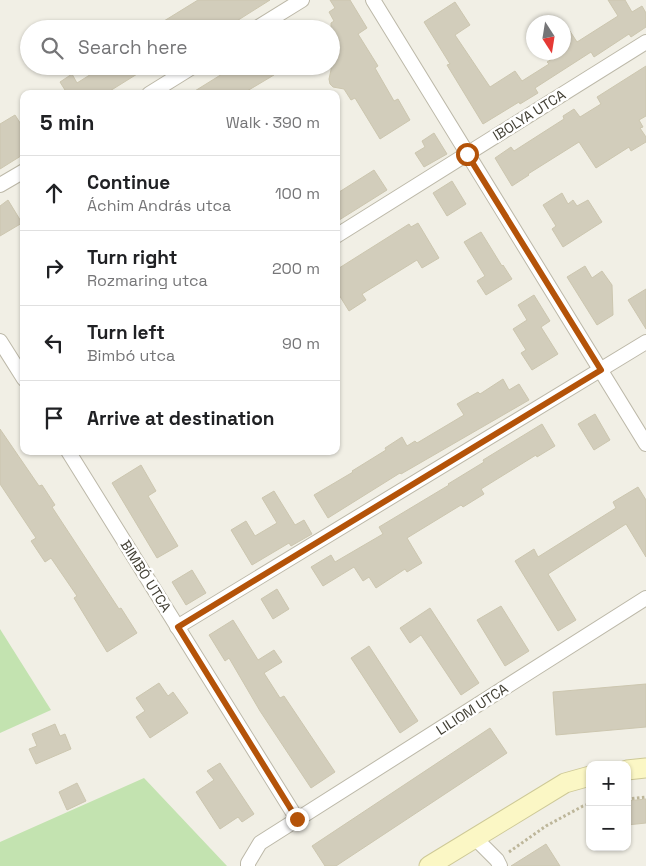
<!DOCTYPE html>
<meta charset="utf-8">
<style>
:root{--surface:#fff;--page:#f2f2f2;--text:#202124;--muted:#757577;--line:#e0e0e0}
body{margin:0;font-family:"Space Grotesk",sans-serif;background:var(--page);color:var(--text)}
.controls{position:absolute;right:15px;bottom:15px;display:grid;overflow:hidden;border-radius:10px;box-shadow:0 1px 4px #0004}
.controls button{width:45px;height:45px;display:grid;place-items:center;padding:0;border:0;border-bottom:1px solid var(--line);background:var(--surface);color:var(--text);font:25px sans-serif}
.compass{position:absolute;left:526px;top:15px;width:45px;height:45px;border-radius:50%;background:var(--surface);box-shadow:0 1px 4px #0004;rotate:168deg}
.stop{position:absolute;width:15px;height:15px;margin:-11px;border:4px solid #b45309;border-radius:50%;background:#fff}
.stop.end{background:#b45309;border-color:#fff;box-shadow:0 1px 5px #0008}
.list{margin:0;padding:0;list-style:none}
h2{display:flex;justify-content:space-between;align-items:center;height:65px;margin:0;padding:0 20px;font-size:21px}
h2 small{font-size:16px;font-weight:400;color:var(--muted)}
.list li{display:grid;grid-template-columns:32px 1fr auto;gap:15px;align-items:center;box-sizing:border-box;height:75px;padding:0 20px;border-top:1px solid var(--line)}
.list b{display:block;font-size:19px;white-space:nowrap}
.list p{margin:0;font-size:16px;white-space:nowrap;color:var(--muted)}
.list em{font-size:16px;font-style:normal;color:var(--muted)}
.icon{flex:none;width:28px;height:28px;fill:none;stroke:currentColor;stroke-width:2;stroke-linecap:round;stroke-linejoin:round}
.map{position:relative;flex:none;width:646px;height:866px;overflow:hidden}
.search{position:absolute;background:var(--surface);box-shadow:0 1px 4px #0004;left:20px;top:20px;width:320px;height:55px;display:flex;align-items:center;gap:12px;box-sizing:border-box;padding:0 18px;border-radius:28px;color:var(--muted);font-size:19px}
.panel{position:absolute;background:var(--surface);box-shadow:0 1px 4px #0004;left:20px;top:90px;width:320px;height:365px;border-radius:10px}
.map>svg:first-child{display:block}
.green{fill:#c3e3b0}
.building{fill:#d2cdbb;stroke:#ccc6af}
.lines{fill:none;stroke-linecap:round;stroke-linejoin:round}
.street-casing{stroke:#bcb8a8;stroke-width:16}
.secondary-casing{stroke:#cec997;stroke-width:21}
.path{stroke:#bdb69a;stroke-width:3;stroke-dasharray:2.5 2.5;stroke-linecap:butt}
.street{stroke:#fff;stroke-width:14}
.secondary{stroke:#fbf7c5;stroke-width:19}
.route{stroke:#b45309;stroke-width:6}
.labels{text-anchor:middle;stroke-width:5;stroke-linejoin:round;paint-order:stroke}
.street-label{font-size:14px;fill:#434035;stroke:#fff}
</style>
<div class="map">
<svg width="646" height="866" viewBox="0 0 646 866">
<rect width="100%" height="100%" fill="#f1efe5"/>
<g class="green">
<polygon points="0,629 51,710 0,733"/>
<polygon points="144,778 227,866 0,866 0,842"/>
</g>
<g class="building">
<polygon points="198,0 270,0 224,29 151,29"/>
<polygon points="330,0 350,0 367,28 358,34 378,66 375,68 394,101 398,99 410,120 380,139 355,98 351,100 344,89 333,87 330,84 329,79 331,70 331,23 334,21 329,12 335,8"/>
<polygon points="608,0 625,0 632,12 642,6 646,13 646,27 631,37 629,34 594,57 591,52 535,88 538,93 520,104 519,102 483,124 447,65 450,64 424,22 455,2 470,25 455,35 490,87 515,71 522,81 549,64 547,62 564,52 564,22 577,42 618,16"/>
<polygon points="104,66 150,66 105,94 59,94 65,90 60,82 72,74 77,83"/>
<polygon points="235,66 268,66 274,75 242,94 190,94"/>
<polygon points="646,66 646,116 639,120 643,127 640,128 646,137 646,142 631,151 629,147 596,168 579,142 528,174 529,175 512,186 495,158 511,147 514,151 564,119 563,116 574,109 580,117 601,104 597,97"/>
<polygon points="15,115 24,129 24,154 0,169 0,124"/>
<polygon points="434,133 447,154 424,167 415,153 425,147 422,141"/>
<polygon points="374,170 387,190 336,222 336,194"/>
<polygon points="452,181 466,204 447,216 433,193"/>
<polygon points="562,193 568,204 573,200 577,206 588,200 602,222 563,247 552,229 556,226 543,205"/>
<polygon points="8,200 22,223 0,236 0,206"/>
<polygon points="418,223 439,258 422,268 417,260 362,294 366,300 349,311 336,290 336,270 409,224 411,227"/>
<polygon points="481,232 502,266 503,265 512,279 486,295 477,281 485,276 464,242"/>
<polygon points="585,266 592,278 602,271 612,285 613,315 597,325 567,277"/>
<polygon points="646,289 646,329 628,300"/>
<polygon points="534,295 550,321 541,327 558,354 532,370 521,353 526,350 513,329 527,320 518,305"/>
<polygon points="503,379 509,390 519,384 529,400 401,474 400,473 328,518 314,495 353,472 352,471 386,450 385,448 402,437 407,446 415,441 417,443 464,415 457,404 478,392 480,394"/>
<polygon points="595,414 610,440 594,450 578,424"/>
<polygon points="542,424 555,446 537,457 536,455 481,489 484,494 463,507 461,505 407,538 422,563 407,572 405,569 376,588 369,577 363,581 354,567 323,586 311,567 331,555 335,562 383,534 379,527 449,485 448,484 484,462 483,460"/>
<polygon points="0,429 39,486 42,485 55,505 52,507 119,609 121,608 137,633 107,652 74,598 77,596 51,558 45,562 31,541 36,538 0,484"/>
<polygon points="141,465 156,491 148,496 178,546 157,558 112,483"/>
<polygon points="638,487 646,500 646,557 626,524 548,574 576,620 558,631 515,561 534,549 538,557 616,508 613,502"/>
<polygon points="274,491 295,525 304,520 312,534 291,546 289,543 252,565 231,530 246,521 255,536 277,523 262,498"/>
<polygon points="192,570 206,593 186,605 172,582"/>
<polygon points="277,589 289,609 273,619 261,599"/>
<polygon points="501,606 529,651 505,666 477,620"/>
<polygon points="430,608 479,683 461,695 421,635 410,643 400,628"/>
<polygon points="233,620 258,660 274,650 282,662 264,673 280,698 284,696 335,772 311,788 260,711 229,658 225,661 209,635"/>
<polygon points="369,646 418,721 400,733 351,658"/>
<polygon points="159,683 168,696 173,692 188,713 150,738 136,717 145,711 136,698"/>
<polygon points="646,684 646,727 556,735 553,692"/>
<polygon points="55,724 60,736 65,734 71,749 36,764 29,749 37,746 32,734"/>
<polygon points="490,728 507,753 336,866 325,866 312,846"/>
<polygon points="220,763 254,814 242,822 238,817 220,829 196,792 214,780 207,771"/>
<polygon points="77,783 86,801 67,810 59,792"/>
<polygon points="646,799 646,823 627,825 627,801"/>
<polygon points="546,844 560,866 511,866"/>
</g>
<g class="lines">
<g class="street-casing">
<g id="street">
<polyline points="373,0 646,444"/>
<polyline points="255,29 302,0"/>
<polyline points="149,94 194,66"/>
<polyline points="0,185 24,171"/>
<polyline points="336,236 646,42"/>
<polyline points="0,341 24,379"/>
<polyline points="68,451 297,819"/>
<polyline points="177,627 646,342"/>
<polyline points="475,838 497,860 500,866"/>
<polyline points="248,866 248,863 260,843 646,598"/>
</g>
</g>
<g class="secondary-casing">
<g id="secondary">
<polyline points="627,770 646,768"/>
<polyline points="429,866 565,783 590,776"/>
</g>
</g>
<g class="path">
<polyline points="627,799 646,797"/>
<polyline points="509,852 546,826 583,806 590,804"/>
</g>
<use href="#street" class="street"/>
<use href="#secondary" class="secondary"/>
</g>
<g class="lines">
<polyline class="route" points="297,819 178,627 601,370 467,154"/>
</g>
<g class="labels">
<g class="street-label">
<text transform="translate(529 115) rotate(-32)" y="5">IBOLYA UTCA</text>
<text transform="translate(146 576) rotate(58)" y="5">BIMBÓ UTCA</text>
<text transform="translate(472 709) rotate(-33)" y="5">LILIOM UTCA</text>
</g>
</g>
</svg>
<div class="controls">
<button>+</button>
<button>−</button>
</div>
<svg class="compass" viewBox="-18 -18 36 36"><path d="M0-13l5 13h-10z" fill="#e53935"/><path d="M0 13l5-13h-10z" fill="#757577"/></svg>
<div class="stop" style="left:467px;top:154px"></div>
<div class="stop end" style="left:297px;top:819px"></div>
<div class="search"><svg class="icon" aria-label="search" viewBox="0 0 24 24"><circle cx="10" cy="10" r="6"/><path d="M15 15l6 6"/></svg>Search here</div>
<section class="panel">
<h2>5 min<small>Walk · 390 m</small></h2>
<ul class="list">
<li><svg class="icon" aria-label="ahead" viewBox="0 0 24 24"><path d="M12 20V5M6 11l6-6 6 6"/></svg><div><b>Continue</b><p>Áchim András utca</p></div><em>100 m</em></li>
<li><svg class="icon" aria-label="right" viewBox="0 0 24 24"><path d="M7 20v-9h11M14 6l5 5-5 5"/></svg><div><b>Turn right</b><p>Rozmaring utca</p></div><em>200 m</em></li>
<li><svg class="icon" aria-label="left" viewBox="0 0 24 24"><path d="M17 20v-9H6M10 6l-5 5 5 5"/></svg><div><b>Turn left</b><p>Bimbó utca</p></div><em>90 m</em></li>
<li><svg class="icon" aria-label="arrive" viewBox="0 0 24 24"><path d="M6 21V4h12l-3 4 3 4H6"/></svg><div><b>Arrive at destination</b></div></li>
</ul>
</section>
</div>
